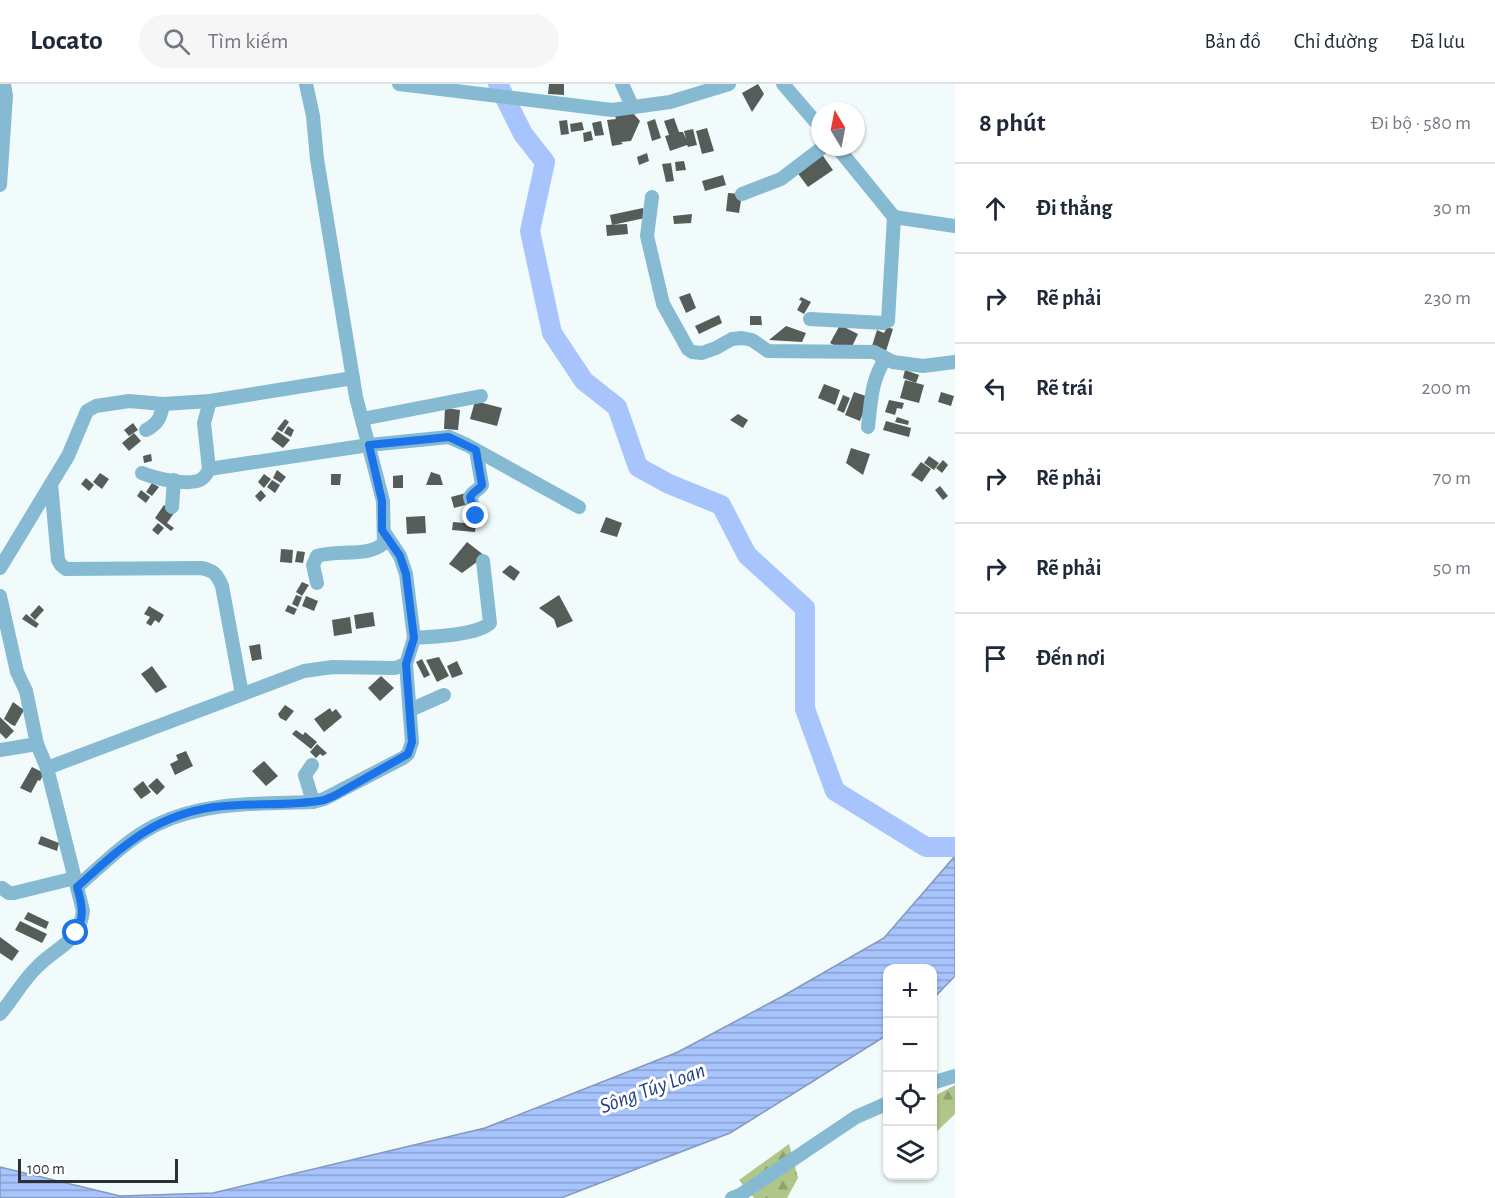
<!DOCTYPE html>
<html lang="vi">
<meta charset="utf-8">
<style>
:root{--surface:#fff;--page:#f6f6f7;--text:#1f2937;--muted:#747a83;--line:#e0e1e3}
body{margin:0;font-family:"Alegreya Sans",sans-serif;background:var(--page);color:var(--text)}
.controls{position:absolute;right:18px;bottom:18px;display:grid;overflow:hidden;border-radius:12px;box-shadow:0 2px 4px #0004}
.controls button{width:54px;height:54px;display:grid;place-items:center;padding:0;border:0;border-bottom:2px solid var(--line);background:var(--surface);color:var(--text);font:30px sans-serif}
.compass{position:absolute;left:811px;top:18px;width:54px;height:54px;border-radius:50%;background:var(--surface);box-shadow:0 2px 4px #0004;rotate:350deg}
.scale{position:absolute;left:18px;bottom:15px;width:160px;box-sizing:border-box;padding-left:6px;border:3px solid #2e3131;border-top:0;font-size:16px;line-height:21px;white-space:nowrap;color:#2e3131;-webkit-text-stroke:4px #fff;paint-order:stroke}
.stop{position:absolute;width:18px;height:18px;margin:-14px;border:4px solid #1a73e8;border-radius:50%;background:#fff}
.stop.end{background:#1a73e8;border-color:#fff;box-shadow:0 2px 6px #0008}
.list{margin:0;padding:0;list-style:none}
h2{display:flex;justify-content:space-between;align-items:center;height:78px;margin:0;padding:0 24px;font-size:26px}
h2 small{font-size:20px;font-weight:400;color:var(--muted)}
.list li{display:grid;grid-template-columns:39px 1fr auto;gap:18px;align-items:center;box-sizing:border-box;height:90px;padding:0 24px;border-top:2px solid var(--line)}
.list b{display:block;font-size:22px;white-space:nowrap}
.list em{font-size:20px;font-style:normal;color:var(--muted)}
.icon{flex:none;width:33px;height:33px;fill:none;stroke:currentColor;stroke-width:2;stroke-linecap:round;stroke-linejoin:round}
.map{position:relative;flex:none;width:955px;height:1114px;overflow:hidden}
header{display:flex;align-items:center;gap:36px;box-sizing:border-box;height:84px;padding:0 30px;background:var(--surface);border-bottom:2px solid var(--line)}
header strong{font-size:28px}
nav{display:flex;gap:33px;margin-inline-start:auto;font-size:21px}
.search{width:420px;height:54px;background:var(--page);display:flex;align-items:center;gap:15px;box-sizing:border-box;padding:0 21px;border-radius:33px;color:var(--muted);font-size:22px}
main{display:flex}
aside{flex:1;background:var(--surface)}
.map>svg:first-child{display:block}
.forest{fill:url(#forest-firs)}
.water{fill:url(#water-rules);stroke:#8398bf;stroke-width:1.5}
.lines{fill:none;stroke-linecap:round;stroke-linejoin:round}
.river{stroke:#a8c4fc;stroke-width:20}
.building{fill:#565d59}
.minor{stroke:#86bad3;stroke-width:14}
.route{stroke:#1a73e8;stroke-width:8}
.labels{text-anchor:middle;stroke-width:6;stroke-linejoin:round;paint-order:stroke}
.water-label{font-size:22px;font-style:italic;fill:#254183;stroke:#fff}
</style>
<header>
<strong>Locato</strong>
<div class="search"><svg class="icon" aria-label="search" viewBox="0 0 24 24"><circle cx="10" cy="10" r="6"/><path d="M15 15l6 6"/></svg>Tìm kiếm</div>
<nav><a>Bản đồ</a><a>Chỉ đường</a><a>Đã lưu</a></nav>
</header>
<main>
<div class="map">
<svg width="955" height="1114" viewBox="0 0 955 1114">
<defs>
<pattern id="forest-firs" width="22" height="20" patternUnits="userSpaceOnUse" patternTransform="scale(1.5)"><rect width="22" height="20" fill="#afc689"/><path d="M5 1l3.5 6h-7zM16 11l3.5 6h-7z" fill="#8fa171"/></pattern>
<pattern id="water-rules" width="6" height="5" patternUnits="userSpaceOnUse" patternTransform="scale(1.5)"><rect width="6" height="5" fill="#a8c4fc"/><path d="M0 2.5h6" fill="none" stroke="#89a0cd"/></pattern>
</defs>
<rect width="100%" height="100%" fill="#f1fbfb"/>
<g class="forest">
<polygon points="955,1001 955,1030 933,1051 933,1013"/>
<polygon points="789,1060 798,1094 787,1114 754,1114 739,1096"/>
</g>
<polygon class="water" points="955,772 955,892 933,915 932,884 888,884 887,951 730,1049 561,1114 0,1114 0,1083 120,1112 213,1109 485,1044 678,968 783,912 884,854"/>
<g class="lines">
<polyline class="river" points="498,0 523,50 545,78 530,147 552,249 584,297 617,323 638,383 669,400 721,421 747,471 805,524 805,625 835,707 926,763 955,763"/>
</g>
<g class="building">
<polygon points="549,0 564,0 564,11 548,10"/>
<polygon points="758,0 764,10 752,28 742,9"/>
<polygon points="614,29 633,29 640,37 631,57 621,58 623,60 612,62 607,36 616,35"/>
<polygon points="674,34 679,48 683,48 686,55 684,47 693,45 697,61 688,63 687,61 670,67 665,52 669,51 664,37"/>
<polygon points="655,35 661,54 652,57 647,38"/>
<polygon points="567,36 569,50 561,51 559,37"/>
<polygon points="601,37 604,51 595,52 592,39"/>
<polygon points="582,38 584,46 571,48 570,40"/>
<polygon points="707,44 714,67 702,70 696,47"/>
<polygon points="591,47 593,56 584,58 583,49"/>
<polygon points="647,69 649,77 639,81 637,73"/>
<polygon points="821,69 833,86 808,103 796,87"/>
<polygon points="684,77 686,86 676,87 675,78"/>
<polygon points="671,79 674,97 666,98 662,80"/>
<polygon points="723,91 726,101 705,107 702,97"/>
<polygon points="728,109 742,110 739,129 726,127"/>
<polygon points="643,124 645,134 612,141 610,131"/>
<polygon points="692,130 691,139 674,140 673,132"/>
<polygon points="627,140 628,150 607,152 606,141"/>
<polygon points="690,209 696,224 686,229 679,213"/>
<polygon points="801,213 811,218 804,230 797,226 802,217 799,216"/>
<polygon points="719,231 722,239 699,250 695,242"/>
<polygon points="750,232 761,232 762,241 750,241"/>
<polygon points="840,241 858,250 849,269 830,259"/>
<polygon points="786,242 806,249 802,258 769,256"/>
<polygon points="887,243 893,245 886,267 872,262 877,246 884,249"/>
<polygon points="905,286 919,291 916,299 903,294"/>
<polygon points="905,296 924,301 919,319 900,314"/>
<polygon points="824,300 840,306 835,321 818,314"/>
<polygon points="854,308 869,313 860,337 845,331"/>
<polygon points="941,308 954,312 951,322 938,318"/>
<polygon points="843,311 850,314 844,329 837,326"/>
<polygon points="889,316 904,319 902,325 897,324 895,331 885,328"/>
<polygon points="475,317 502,324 497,342 470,335"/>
<polygon points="445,324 460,326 458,346 444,345"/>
<polygon points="738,330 748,336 743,344 730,336"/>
<polygon points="897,333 909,337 908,341 895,338"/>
<polygon points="285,335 289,338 282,348 277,345"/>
<polygon points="886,337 911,344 909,353 883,346"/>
<polygon points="133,339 138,346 129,352 124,346"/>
<polygon points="288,342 294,346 291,353 284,349"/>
<polygon points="277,347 290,356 283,364 271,355"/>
<polygon points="134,349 141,357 129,367 122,359"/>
<polygon points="851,364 870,370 863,391 846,379"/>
<polygon points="151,370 152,377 144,379 143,372"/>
<polygon points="929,372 939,379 934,386 924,379"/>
<polygon points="943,376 948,381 942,389 936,384"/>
<polygon points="921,378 931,385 922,398 911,391"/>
<polygon points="277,386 286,393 281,399 273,394"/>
<polygon points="431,388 440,391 443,401 426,401"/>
<polygon points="100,389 109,395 102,405 93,398"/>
<polygon points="264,390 271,395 264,404 258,398"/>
<polygon points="331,390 341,390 340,401 331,401"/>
<polygon points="403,391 403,404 393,404 393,392"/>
<polygon points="86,394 94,401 89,407 81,400"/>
<polygon points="272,396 280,401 275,409 267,403"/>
<polygon points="152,399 159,403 152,412 146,408"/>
<polygon points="940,402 948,412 943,416 935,406"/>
<polygon points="141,406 150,413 146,419 137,412"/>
<polygon points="261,406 266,412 260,418 255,412"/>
<polygon points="466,409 469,420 454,424 451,413"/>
<polygon points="164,421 174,429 167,439 174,444 171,447 155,434"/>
<polygon points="425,432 426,449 407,450 406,433"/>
<polygon points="606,433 622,439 617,453 600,448"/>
<polygon points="453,438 476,440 475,448 452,446"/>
<polygon points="158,439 164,444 158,451 152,446"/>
<polygon points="467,458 485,472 462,489 449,480"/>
<polygon points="281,465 293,466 292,479 280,478"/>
<polygon points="297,467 305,468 303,479 295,478"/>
<polygon points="510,481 520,488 514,497 502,488"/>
<polygon points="302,498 309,501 302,512 296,508"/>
<polygon points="296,511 302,513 298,523 292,520"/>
<polygon points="559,511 573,537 557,544 554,535 539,524"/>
<polygon points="306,512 318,517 314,527 302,522"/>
<polygon points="39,521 44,526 35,536 30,531"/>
<polygon points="288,521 297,525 294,531 285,527"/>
<polygon points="149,522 164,531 159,539 155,536 151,542 146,539 150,533 144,530"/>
<polygon points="373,528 375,542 356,545 354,531"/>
<polygon points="26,530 39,540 36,544 22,535"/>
<polygon points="350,533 352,549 334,552 332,536"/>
<polygon points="260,560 262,575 252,577 249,562"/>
<polygon points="439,573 449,592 437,598 426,576"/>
<polygon points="422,575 430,591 424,594 416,578"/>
<polygon points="457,577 463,590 452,594 447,582"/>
<polygon points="152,582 167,603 156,609 141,590"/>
<polygon points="381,592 394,604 380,617 368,604"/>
<polygon points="13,618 24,626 15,642 12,641 4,635"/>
<polygon points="285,621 294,627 286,637 280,634 278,630"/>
<polygon points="330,624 332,628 336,625 342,633 324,648 314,635"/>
<polygon points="0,633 14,647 6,655 0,649"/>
<polygon points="296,646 303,651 305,648 317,658 311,665 292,650"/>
<polygon points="317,660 327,669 323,672 320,670 316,674 310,668"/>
<polygon points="186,667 193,682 175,691 170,680 178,676 176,671"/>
<polygon points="264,677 278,692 266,702 252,687"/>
<polygon points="32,683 44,689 40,697 38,696 31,709 20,704"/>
<polygon points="157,694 165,703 157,711 148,702"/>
<polygon points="143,697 151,708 141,715 133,705"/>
<polygon points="41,752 59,759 57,767 38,760"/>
<polygon points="28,828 49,838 46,845 24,835"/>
<polygon points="20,837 47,850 42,859 15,846"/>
<polygon points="0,853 19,867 12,877 0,869"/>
</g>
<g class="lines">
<g class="minor">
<path d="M306,0L313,32L317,75L356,313L383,417L384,459C368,474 338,465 317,472L313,481L317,499"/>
<polyline points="399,0 612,26 670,18 729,0"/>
<polyline points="622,0 632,22"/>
<polyline points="783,0 820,43"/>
<polyline points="0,101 6,12 4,0"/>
<polyline points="742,110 781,95 823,63"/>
<polyline points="652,113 647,152 663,220 688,265 692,268 702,269 716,264 732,255 742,254 752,256 768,267 874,268 893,278 923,282 955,278"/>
<polyline points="894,133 955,142"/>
<polyline points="810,235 883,239 888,237 894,133 837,63"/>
<polyline points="362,335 481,312"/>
<path d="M868,343C871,318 871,297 885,275"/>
<path d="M146,346C158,340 161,333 163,320"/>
<path d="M476,366L482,401C478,407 473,407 470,413L476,432"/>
<polyline points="209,385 369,361 449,353 467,361 579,423"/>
<path d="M142,389C154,394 187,402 200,396C204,394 207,390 209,385L204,339L210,317"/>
<path d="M51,400L58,476L61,481L66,485L201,484C213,486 217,490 222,502L242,610"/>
<polyline points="172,423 174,396"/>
<polyline points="0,484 68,372 87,327 96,322 129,317 163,320 210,317 353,294"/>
<path d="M0,512L17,588L26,607L37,660L47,684L83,827C79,859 58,862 38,882C23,896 13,915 0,930"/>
<path d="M414,554C431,553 478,551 490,539L483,477"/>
<polyline points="410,626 444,611"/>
<polyline points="0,666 37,660"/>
<polyline points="312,681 305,691 313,718"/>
<polyline points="47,684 304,587 333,583 395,584 406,580 414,554 406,490 400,472 384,448"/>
<path d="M77,803C102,781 126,756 156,741C204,717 261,720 313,718L324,715L403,674L408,670L412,658L406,580"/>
<polyline points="2,804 9,809 14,809 75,794"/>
<polyline points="932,999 955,992"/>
<polyline points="732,1114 740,1111 856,1033 888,1019"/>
</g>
</g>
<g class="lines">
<path class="route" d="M76,849C85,833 82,820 77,803C121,764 152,732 214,723C250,718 288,723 324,716L334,712L408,670L412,658L406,580L414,554L406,490L400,472L382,446V417L369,361L449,353L476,366L482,401C478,407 473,407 470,413L476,432"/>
</g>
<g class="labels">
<g class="water-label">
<text transform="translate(652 1003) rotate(-20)" y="8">Sông Túy Loan</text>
</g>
</g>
</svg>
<div class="controls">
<button>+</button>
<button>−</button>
<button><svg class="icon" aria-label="locate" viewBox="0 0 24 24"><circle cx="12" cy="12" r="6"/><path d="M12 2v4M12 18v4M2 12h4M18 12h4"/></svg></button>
<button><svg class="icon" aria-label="layers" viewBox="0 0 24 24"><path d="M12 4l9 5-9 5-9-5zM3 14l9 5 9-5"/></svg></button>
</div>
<svg class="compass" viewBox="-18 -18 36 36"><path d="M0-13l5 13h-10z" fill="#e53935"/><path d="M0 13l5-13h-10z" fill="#747a83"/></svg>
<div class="scale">100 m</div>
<div class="stop" style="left:76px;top:849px"></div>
<div class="stop end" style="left:476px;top:432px"></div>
</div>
<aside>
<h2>8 phút<small>Đi bộ · 580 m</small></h2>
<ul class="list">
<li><svg class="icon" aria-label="ahead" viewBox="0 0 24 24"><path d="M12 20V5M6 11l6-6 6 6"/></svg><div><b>Đi thẳng</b></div><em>30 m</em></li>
<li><svg class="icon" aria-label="right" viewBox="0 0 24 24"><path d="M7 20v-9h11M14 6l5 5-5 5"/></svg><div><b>Rẽ phải</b></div><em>230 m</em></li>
<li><svg class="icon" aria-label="left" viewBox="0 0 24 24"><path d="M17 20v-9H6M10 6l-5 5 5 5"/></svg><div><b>Rẽ trái</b></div><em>200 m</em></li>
<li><svg class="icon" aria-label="right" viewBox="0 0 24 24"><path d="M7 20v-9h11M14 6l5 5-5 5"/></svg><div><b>Rẽ phải</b></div><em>70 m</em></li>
<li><svg class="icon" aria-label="right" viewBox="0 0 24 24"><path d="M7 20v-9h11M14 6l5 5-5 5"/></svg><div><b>Rẽ phải</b></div><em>50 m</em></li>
<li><svg class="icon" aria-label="arrive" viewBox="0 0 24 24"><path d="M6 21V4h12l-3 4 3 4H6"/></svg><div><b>Đến nơi</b></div></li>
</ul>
</aside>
</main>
